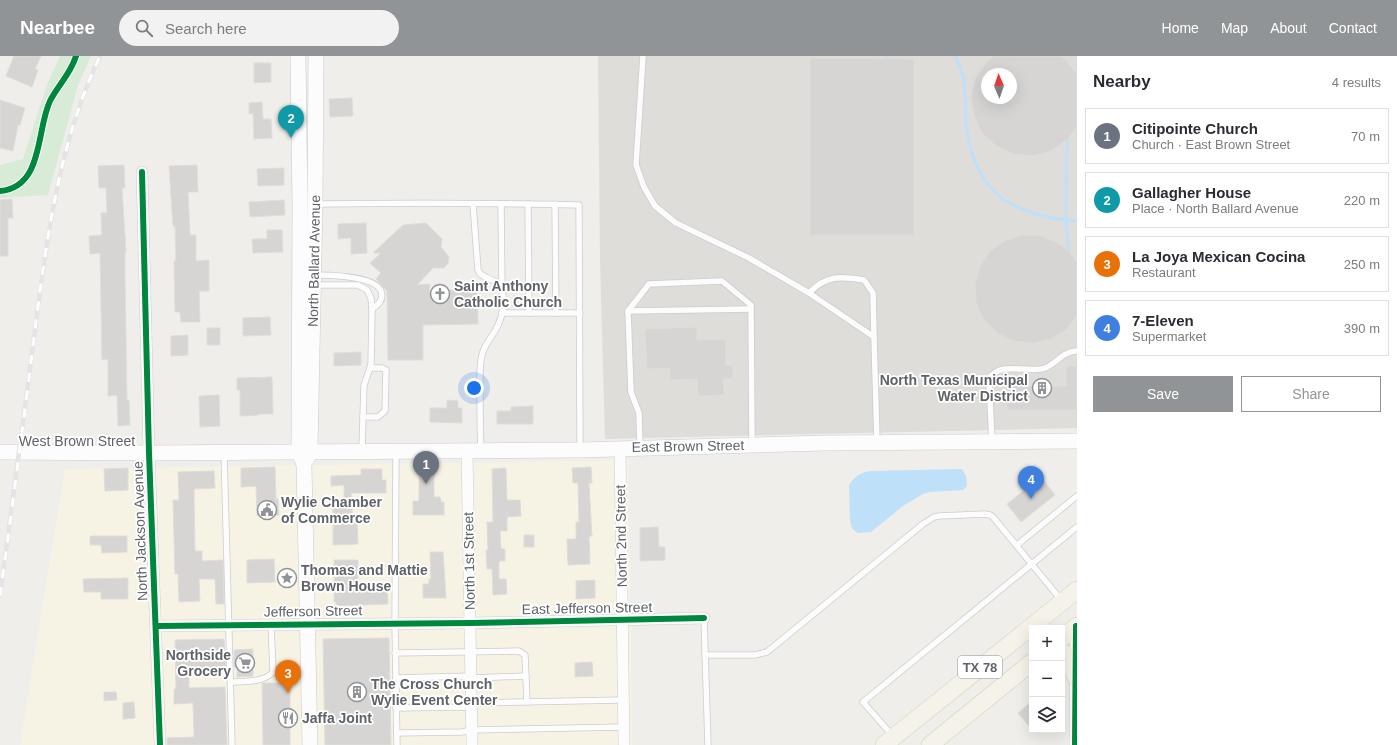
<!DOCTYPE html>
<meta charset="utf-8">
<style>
:root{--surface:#fff;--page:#f2f2f3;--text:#2b2b33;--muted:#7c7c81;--line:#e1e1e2;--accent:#919496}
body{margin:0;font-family:Helvetica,sans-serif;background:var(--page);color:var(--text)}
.controls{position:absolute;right:12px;bottom:12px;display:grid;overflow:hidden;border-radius:0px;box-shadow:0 4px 16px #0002}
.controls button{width:36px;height:36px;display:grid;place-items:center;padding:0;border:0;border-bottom:1px solid var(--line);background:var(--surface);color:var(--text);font:20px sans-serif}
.compass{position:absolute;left:981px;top:12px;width:36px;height:36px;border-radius:50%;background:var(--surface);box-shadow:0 4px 16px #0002;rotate:358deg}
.you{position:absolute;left:474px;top:332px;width:14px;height:14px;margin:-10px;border:3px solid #fff;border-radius:50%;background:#1a73e8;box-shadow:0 0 0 6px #1a73e833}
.badge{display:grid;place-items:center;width:26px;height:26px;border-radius:50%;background:var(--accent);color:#fff;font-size:13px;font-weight:700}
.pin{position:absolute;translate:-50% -33px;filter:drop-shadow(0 1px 2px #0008)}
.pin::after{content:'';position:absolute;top:21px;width:14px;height:12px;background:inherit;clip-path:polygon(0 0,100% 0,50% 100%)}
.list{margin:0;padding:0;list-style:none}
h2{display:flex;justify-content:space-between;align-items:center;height:52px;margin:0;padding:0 16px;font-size:17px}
h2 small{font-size:13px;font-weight:400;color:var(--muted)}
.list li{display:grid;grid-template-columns:26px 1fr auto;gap:12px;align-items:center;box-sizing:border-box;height:56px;margin:0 8px 8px;padding:0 8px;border:1px solid var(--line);border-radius:0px}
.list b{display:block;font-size:15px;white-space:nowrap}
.list p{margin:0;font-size:13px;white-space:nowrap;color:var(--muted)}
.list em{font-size:13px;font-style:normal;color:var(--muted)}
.actions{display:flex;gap:8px;padding:12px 16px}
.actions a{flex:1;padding:9px 0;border:1px solid var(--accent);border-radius:0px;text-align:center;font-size:14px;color:var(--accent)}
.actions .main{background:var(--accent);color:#fff}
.icon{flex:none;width:22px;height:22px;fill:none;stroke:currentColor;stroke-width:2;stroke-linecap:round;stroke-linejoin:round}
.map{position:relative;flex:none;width:1077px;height:689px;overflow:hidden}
header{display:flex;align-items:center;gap:24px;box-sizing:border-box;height:56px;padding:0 20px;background:var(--accent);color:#fff}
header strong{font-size:19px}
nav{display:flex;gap:22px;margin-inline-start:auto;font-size:14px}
.search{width:280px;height:36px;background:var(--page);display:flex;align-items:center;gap:10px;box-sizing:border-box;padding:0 14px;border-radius:22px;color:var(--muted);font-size:15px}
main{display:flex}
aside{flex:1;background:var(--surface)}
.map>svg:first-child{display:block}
.commercial{fill:#f7f3e4}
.industrial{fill:#dfddda;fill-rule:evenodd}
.green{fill:#d8ebd6}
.water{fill:#bfe0f9}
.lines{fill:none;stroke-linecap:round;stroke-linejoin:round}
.stream{stroke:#bfe0f9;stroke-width:3}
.building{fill:#d6d5d3;stroke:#deddd9;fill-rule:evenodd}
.service-casing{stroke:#cbcccc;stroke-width:7}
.minor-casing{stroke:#cbcccc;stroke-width:12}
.secondary-casing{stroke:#cacacb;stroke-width:16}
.primary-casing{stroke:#d7ceb8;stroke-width:18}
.service{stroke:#fdfcfc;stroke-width:5.5}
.minor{stroke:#fdfcfc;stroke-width:11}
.secondary{stroke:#fdfcfc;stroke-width:15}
.primary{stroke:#f4f2e9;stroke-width:17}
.rail-casing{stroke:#e4e4e4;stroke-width:4.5}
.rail{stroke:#fff;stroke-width:3;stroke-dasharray:9;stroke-linecap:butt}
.cycleway-casing{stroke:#fff;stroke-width:8}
.cycleway{stroke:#00873e;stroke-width:6}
.labels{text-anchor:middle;stroke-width:3.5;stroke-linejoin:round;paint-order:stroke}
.shield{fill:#fff;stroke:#8f9295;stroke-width:1}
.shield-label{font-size:13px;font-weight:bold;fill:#5f6368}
.street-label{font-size:14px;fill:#5f6368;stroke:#fff}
.poi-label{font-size:14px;font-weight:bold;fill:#5f6368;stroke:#fff;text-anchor:start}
</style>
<header>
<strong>Nearbee</strong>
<div class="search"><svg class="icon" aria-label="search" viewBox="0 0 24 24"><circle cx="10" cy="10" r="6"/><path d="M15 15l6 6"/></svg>Search here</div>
<nav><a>Home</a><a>Map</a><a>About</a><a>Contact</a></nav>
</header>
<main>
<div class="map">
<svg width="1077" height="689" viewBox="0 0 1077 689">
<rect width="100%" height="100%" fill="#efeeea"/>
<polygon class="commercial" points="628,404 632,689 20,689 65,413"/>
<path class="industrial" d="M598,0H1077V372L605,383L600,205ZM987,18H1011V42H987Z"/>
<polygon class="green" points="60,0 91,0 78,29 48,139 0,142 0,109 23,103 47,29"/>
<path class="water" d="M962,413L966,420L967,430L963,434L929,436L923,438L903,450L871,476L859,477L856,476L852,472L850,465L849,429C855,420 861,416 872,415Z"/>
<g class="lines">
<g class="stream">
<polyline points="887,0 887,2"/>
<path d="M956,0C961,12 965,25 965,39C966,48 965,57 966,66C968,91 977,121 997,138C1015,155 1052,164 1077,165"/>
<polyline points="1067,84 1066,165 1069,195"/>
</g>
</g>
<g class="building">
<polygon points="14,0 41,0 35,13 38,14 32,31 6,20"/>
<path d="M994,0H1060L1066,4L1077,18V70L1067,84L1051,95L1032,100L1013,98L996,90L982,77L974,60L971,41L975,23L987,5ZM987,18H1011V42H987Z"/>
<polygon points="810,2 914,3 914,179 810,179"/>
<polygon points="254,7 271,7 271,26 254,27"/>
<polygon points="352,42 353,60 330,61 329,43"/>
<polygon points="0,44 25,52 20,69 18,69 13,95 0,92"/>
<polygon points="262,46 263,63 271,63 272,82 254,83 253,57 249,58 249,47"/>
<polygon points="124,109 125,132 122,132 126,196 125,197 125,224 127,344 129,344 130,369 118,370 117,339 108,340 108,303 102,304 100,197 90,198 89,180 102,179 101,157 107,157 106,132 99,132 98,110"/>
<polygon points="197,109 198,136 188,136 190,179 196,179 196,205 209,204 209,235 199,235 200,266 181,266 180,256 175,256 174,205 176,205 175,170 173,170 169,110"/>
<polygon points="284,112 284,129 258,130 257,113"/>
<polygon points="12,143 13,162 8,162 8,200 0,200 0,144"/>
<polygon points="284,144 285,159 250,161 249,146"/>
<polygon points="366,167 367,197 351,198 351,182 338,183 338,168"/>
<polygon points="426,167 442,183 441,191 449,201 448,207 444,212 433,212 417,229 430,228 429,235 477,233 478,268 423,269 423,304 388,304 387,235 376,223 381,217 370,207 381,197 373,197 403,169"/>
<polygon points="267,174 282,174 283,196 253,197 252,183 267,183"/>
<polygon points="1021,179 1038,179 1055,185 1069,195 1077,207 1077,259 1067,273 1051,283 1033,287 1014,285 997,277 984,264 976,247 975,228 980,210 990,195 1004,185"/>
<polygon points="270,261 271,279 243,280 243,262"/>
<polygon points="697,271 697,284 725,283 726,309 733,309 733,322 723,323 724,339 698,340 697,323 670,324 670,312 647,313 645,273"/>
<rect x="207" y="272" width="13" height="17"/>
<polygon points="188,279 188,299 171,300 171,280"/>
<polygon points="361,296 361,309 334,310 334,297"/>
<polygon points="1066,310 1077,310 1077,354 1007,354 1007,330 1066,330"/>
<polygon points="272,321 273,358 259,358 259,359 240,360 240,334 237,334 237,322"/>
<polygon points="219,339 220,370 200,371 199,340"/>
<polygon points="447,344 458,345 458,352 462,352 462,367 430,366 430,352 447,352"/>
<polygon points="533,350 533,368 497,368 497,355 511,355 511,351"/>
<polygon points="275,411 276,443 278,443 279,459 257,460 256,430 241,431 241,412"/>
<polygon points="591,411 592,427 589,427 592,480 589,480 590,508 568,509 567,483 576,483 576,466 579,466 578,427 573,427 572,412"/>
<polygon points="128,412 128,434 105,435 104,413"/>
<polygon points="506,412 507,444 520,444 521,460 507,461 507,475 500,475 501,493 505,493 505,505 499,505 499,523 506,523 507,538 493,539 492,513 487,513 486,494 488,494 487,466 493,466 492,413"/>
<polygon points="361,413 382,413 382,424 386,424 386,437 351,437 353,467 357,467 358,488 333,489 333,445 344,444 344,429 331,430 331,420 361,419"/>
<polygon points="214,415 215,432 194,433 195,495 202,495 202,505 223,504 224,548 216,548 215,523 199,523 200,545 179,546 178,518 175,518 173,444 179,444 178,416"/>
<polygon points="419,415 434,415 434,441 440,441 441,446 444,446 444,459 413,459 413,445 419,445"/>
<polygon points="1041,421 1055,439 1021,466 1007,448"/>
<polygon points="658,471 659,491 665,491 665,504 640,505 640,472"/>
<rect x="524" y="479" width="10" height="12"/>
<polygon points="90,480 127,480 127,496 102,497 101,489 90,489"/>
<polygon points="430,496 443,496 446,542 423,542 423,528 429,528 429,523 431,523"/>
<polygon points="274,503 275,526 247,527 247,504"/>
<polygon points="334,504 358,504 358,528 387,527 388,548 336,550 336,546 334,546"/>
<polygon points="128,522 128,543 101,543 101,536 84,536 83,523"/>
<polygon points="595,524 595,542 576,543 576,525"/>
<polygon points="389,582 391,689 325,689 323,583"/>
<polygon points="224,583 226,612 189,612 189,632 225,631 227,689 167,689 167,682 194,681 193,647 174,648 174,633 176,633 175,584"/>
<polygon points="253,593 253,620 237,621 237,611 234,611 234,594"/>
<polygon points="592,606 593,620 575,621 575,607"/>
<polygon points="262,627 290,627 290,689 263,689"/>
<polygon points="104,636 116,636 117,644 104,645"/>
<polygon points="1032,645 1032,674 1018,657"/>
<polygon points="134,646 135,662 123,663 123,647"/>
</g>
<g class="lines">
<g class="service-casing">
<g id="service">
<polyline points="643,0 636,109 644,131 655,150 676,167 749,202 809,237 874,281 877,386"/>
<path d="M317,148C404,147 492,147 579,149L580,393"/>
<path d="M473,148L478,214C482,225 499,221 502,234C505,248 502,263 495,275C490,283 484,290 482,299C479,311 480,324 480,336C480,355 480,374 481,394"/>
<polyline points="501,148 502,234"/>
<polyline points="528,148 529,257"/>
<polyline points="555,148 556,257"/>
<path d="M314,219C329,219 375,220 381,235C384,244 378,249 372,253"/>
<polyline points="313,229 358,229 367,234 371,242 372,253 371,309 364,329 362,394"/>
<path d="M809,237C826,219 841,220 864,224L873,237L874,281"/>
<polyline points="628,255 751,253"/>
<polyline points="502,257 580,257"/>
<polyline points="363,361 378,361 385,355 386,314 382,312 370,312"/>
<path d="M992,386L989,323C999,304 1029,318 1045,312C1057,307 1063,295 1077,295"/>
<polyline points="640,391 639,357 631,336 628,255 649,228 722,225 751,249 752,388"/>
<polyline points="396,395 395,567 397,689"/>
<path d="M224,396C226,494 230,591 232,689"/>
<polyline points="1017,489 1077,440"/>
<polyline points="704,562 708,689"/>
<polyline points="271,568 273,616 308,616"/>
<polyline points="395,597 519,595 525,599 527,646"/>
<polyline points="705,599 755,599 767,596 923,468 934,461 939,460 985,458 990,459 993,461 1062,545"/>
<polyline points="396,622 471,620"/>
<polyline points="471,622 526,620"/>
<path d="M231,626C245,625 263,627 273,616"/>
<polyline points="471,647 623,644"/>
<polyline points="396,652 471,651"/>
<polyline points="397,677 462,676 471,674 623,671"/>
<polyline points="892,679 863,646 1077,471"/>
</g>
</g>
<g class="minor-casing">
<g id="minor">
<polyline points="142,116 149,397 160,689"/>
<polyline points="620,392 624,689"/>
<polyline points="467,394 472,689"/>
<polyline points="156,570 470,567 704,562"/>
<polyline points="1075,689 1076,570"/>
</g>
</g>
<g class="secondary-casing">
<g id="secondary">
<polyline points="298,0 300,149 299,395 304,409 310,689"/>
<polyline points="0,396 149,397 580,394 825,387 1077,385"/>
<polyline points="307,403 310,395 315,148 316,0"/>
</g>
</g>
<g class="primary-casing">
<g id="primary">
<polyline points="1062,582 1077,570"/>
<polyline points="1062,596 1068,599 1076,622"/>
<polyline points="884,689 1077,534"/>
<polyline points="930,689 1032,606"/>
</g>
</g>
<use href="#service" class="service"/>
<use href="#minor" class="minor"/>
<use href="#secondary" class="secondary"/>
<use href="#primary" class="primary"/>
<g class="rail-casing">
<path id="rail" d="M0,540C11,459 22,378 32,297C45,196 56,93 100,0"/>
</g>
<use href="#rail" class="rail"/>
<g class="cycleway-casing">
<g id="cycleway">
<polyline points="142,116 149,397 160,689"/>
<path d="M0,135C44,131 36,74 50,45C58,29 70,19 76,0"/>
<polyline points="156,570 470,567 704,562"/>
<polyline points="1075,689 1076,570"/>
</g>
</g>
<use href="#cycleway" class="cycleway"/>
</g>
<defs>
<g id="church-ring" transform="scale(1)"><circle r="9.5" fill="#fff" stroke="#919496" stroke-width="1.5"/><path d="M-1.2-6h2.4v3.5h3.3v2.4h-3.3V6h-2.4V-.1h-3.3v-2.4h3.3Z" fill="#919496"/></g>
<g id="building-ring" transform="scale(1)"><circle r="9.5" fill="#fff" stroke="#919496" stroke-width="1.5"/><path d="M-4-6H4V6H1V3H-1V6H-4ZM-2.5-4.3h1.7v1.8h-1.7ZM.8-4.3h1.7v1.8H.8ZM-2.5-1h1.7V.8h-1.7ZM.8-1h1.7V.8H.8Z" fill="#919496"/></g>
<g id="civic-ring" transform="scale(1)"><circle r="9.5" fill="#fff" stroke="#919496" stroke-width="1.5"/><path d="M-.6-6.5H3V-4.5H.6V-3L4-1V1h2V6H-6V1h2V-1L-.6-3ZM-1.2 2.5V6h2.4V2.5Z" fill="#919496"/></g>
<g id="sight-ring" transform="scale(1)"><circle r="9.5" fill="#fff" stroke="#919496" stroke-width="1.5"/><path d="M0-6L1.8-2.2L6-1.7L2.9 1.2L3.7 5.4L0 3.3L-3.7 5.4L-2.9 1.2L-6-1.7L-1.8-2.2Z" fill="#919496"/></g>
<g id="supermarket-ring" transform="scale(1)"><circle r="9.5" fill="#fff" stroke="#919496" stroke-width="1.5"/><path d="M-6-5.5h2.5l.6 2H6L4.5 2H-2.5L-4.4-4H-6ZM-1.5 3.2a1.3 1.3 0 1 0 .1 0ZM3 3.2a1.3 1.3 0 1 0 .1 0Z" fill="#919496"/></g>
<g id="restaurant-ring" transform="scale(1)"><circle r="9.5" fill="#fff" stroke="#919496" stroke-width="1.5"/><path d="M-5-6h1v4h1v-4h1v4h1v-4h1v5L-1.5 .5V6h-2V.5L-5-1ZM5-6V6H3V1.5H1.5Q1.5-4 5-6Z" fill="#919496"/></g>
</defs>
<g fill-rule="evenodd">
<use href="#church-ring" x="440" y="238"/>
<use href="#building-ring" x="1042" y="332"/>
<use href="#civic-ring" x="267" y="454"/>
<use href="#sight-ring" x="287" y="522"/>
<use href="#supermarket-ring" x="245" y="607"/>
<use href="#building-ring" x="357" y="636"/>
<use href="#restaurant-ring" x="288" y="662"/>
</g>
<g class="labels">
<rect class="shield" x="958" y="600" width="44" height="22" rx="3"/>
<g class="shield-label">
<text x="980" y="616">TX 78</text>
</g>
<g class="street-label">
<text transform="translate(314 205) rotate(-89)" y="5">North Ballard Avenue</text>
<text x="77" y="390">West Brown Street</text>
<text transform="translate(688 390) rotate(-1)" y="5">East Brown Street</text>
<text transform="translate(140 475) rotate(-92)" y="5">North Jackson Avenue</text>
<text transform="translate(621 480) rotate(-91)" y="5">North 2nd Street</text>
<text transform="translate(469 505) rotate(-91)" y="5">North 1st Street</text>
<text transform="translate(587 552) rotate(-1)" y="5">East Jefferson Street</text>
<text transform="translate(313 555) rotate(-1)" y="5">Jefferson Street</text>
</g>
<g class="poi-label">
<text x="454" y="235">Saint Anthony<tspan x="454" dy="16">Catholic Church</tspan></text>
<text x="1028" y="329" text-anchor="end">North Texas Municipal<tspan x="1028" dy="16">Water District</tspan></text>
<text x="281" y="451">Wylie Chamber<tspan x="281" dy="16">of Commerce</tspan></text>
<text x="301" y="519">Thomas and Mattie<tspan x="301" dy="16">Brown House</tspan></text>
<text x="231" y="604" text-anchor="end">Northside<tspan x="231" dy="16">Grocery</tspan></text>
<text x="371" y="633">The Cross Church<tspan x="371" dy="16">Wylie Event Center</tspan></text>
<text x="302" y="667">Jaffa Joint</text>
</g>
</g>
</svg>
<div class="controls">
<button>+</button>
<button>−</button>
<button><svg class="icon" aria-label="layers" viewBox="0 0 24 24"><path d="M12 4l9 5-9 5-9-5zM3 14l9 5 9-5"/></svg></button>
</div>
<svg class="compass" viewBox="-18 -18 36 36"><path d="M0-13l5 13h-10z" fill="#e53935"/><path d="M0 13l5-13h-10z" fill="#7c7c81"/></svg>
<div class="you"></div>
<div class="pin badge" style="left:426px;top:428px;background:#6b7280">1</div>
<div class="pin badge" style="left:291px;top:82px;background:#0f9aa8">2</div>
<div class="pin badge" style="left:288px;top:637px;background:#e8710a">3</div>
<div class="pin badge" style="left:1031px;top:443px;background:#3f7fe0">4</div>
</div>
<aside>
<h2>Nearby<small>4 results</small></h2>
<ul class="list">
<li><span class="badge" style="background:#6b7280">1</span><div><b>Citipointe Church</b><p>Church · East Brown Street</p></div><em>70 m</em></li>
<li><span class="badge" style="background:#0f9aa8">2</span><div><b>Gallagher House</b><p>Place · North Ballard Avenue</p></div><em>220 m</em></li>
<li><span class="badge" style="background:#e8710a">3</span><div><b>La Joya Mexican Cocina</b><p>Restaurant</p></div><em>250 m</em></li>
<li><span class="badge" style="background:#3f7fe0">4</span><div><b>7-Eleven</b><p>Supermarket</p></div><em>390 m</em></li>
</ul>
<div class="actions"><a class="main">Save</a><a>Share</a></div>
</aside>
</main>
